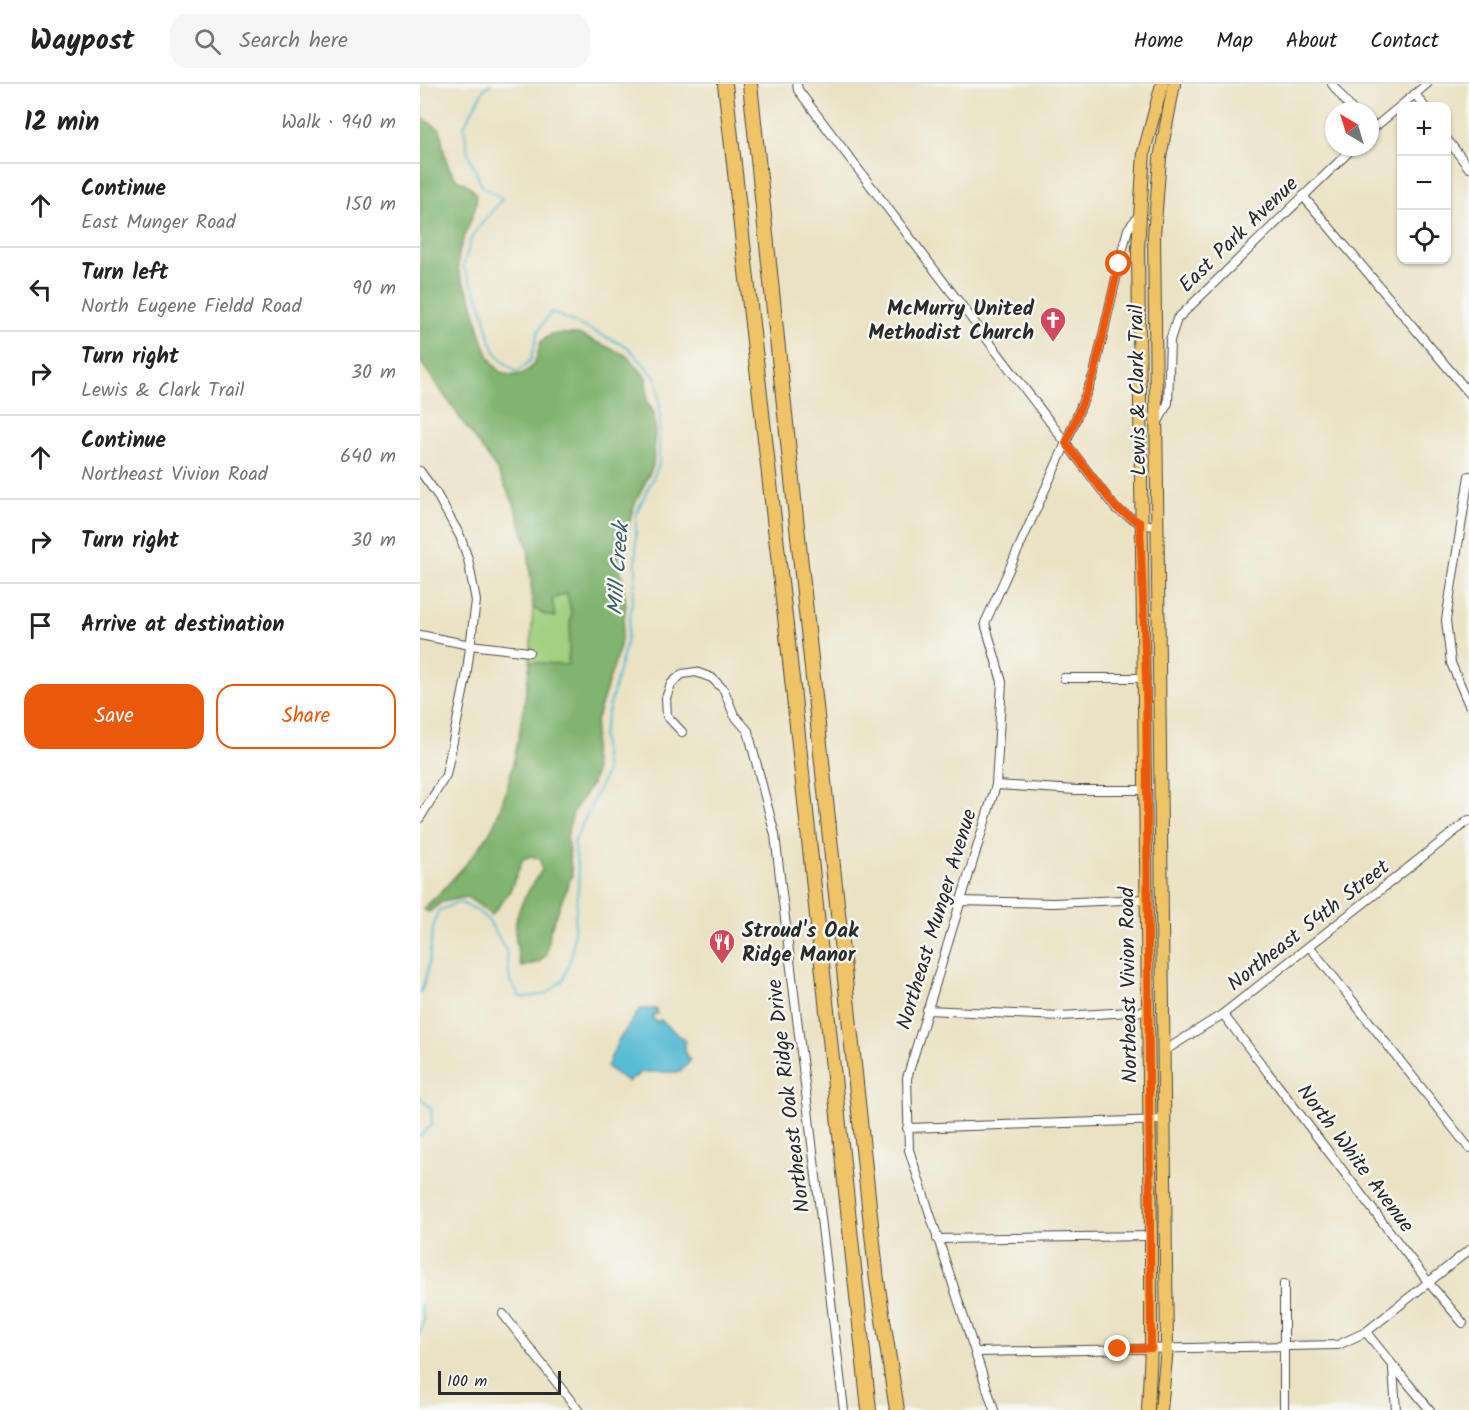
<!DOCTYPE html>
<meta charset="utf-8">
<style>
:root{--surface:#fff;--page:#f6f6f6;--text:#222;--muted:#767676;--line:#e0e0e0;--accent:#ea580c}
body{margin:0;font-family:Kalam,sans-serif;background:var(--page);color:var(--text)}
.controls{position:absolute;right:18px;top:18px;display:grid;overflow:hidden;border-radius:12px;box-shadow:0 2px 4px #0004}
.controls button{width:54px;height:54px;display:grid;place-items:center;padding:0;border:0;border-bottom:2px solid var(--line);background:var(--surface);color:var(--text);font:30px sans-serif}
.compass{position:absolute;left:905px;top:18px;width:54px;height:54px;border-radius:50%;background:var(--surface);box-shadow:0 2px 4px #0004;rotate:322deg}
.scale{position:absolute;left:18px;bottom:15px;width:123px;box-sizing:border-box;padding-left:6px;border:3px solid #2b2b2b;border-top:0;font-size:16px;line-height:21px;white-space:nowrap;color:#2b2b2b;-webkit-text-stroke:4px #f6f6f2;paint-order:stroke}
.stop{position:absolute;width:18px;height:18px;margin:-14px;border:4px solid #ea580c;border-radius:50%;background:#fff}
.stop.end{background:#ea580c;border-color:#fff;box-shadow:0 2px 6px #0008}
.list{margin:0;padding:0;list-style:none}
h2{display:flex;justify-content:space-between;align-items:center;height:78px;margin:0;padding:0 24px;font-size:26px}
h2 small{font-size:20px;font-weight:400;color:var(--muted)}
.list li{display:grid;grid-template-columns:39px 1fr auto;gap:18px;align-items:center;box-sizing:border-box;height:84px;padding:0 24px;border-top:2px solid var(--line)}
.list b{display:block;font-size:22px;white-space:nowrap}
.list p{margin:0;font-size:20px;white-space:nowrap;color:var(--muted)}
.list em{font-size:20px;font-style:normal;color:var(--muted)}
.actions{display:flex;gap:12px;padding:18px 24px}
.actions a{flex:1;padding:14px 0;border:2px solid var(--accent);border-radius:18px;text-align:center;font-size:21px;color:var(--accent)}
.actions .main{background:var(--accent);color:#fff}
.icon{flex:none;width:33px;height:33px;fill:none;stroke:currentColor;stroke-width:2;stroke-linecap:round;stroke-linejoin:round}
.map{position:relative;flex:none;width:1049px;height:1326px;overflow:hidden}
header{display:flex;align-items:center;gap:36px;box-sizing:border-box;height:84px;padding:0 30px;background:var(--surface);border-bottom:2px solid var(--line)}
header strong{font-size:28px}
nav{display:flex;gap:33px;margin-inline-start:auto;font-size:21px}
.search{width:420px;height:54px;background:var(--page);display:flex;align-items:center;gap:15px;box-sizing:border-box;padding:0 21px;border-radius:18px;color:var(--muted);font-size:22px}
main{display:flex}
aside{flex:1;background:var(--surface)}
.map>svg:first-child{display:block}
.green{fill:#a1d281;stroke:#667e56;stroke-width:1.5}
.forest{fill:#80b46f;stroke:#56704d;stroke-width:1.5}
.water{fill:#56bbd4;stroke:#407380;stroke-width:1.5}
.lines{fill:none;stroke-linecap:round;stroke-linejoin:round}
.stream{stroke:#56bbd4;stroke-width:2}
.street-casing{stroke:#484642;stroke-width:10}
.primary-casing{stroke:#484642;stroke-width:14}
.highway-casing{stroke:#484642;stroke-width:16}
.street{stroke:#fff;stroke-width:8}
.primary{stroke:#efc469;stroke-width:12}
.highway{stroke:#efc469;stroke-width:14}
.route{stroke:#ea580c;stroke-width:8}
.labels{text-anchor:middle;stroke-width:5;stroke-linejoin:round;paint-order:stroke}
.street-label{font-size:21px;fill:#2b2b2b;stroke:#f6f6f2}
.poi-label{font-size:21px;font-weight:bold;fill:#2b2b2b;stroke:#f6f6f2;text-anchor:end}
.water-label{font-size:22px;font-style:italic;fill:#3a5d66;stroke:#f6f6f2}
</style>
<header>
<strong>Waypost</strong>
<div class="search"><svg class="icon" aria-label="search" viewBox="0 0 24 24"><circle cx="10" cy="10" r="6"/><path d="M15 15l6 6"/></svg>Search here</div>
<nav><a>Home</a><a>Map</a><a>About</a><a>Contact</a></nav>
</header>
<main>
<aside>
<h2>12 min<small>Walk · 940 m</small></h2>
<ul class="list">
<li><svg class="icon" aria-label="ahead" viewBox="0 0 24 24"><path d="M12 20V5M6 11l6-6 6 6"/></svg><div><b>Continue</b><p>East Munger Road</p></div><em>150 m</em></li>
<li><svg class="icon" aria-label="left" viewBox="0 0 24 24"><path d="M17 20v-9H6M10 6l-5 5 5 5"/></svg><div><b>Turn left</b><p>North Eugene Fieldd Road</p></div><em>90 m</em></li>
<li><svg class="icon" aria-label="right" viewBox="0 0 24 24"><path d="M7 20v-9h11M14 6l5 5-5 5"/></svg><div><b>Turn right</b><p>Lewis &amp; Clark Trail</p></div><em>30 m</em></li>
<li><svg class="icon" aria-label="ahead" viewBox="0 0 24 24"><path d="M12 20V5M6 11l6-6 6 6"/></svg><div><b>Continue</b><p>Northeast Vivion Road</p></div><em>640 m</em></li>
<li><svg class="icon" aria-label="right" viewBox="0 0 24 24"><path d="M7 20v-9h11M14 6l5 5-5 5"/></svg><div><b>Turn right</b></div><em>30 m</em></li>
<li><svg class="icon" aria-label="arrive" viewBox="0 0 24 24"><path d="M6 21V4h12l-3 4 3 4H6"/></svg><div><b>Arrive at destination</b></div></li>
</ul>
<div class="actions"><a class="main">Save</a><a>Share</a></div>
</aside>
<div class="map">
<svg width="1049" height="1326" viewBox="0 0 1049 1326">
<rect width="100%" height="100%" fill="#f6f6f2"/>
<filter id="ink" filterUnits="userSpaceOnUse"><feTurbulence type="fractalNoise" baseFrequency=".0167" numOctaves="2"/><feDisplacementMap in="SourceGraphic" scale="12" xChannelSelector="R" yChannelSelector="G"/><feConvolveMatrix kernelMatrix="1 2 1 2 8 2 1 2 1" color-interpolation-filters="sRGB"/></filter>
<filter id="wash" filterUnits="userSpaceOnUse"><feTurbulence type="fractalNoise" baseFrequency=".008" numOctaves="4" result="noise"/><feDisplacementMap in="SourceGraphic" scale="24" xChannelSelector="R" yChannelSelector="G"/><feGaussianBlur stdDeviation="1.35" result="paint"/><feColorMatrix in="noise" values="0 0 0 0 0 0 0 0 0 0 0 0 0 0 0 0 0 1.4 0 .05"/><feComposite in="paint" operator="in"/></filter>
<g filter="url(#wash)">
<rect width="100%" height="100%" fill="#ebe2c3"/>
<polygon class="green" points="148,509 151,528 148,581 110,578 113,523 123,530 135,533 132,514"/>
<path class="forest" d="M0,33L20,45C23,60 24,80 35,93C41,99 51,100 55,109C63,126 32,161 39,188C42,198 49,207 52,217C59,238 66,305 103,289C115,284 118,271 120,259L131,250H158L206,271L226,293L227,318L234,329L235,347L233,382L214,422L199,474L206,521L200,562L176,637L173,669L175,688L172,700L154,726L149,743L147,754L152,791L130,847L126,871L119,878L101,883C89,835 96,826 122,786L120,775L111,772L103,775L90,807L72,831L47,813L22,818L9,828L3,825C23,807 63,764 74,740C95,691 103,630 110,578L148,581L151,528L147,509L132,515L135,533L123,530L113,523L108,464L94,420L77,386L0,277Z"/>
<polygon class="water" points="220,925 236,925 237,930 233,931 233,935 237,938 241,936 265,957 265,969 270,977 260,988 222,988 208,998 187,983 198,957"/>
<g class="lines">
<g class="stream">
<path d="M0,909C14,881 7,853 18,827L38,818L55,825L69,837L86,866L90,897L101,914L126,910L143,896L152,870L159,793L154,758L186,689L182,652L206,560L216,490V430L239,381L240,323L237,295L208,263L131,228L118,247L111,276L97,288C64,266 73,253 61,221C57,208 49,195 43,183L52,152L82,115L62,102L48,69L44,42L64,5L71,0"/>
<polyline points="0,1014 11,1024 12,1041 0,1052"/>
<polyline points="0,1221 4,1236 0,1249"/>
</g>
</g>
</g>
<g filter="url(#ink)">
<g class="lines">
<g class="street-casing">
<g id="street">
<polyline points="377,0 378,6 696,425 720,439 738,443"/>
<polyline points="912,0 933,27"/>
<polyline points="995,10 1004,22"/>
<polyline points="950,47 1007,0"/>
<polyline points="1026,54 1049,84"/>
<polyline points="883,112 1049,309"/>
<polyline points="738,338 748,319 750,256 757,235 934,63"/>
<polyline points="0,387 16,409 40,452 48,475 56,517 46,594 26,691 0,734"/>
<polyline points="1049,392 1026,536 1031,579 1049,621"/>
<polyline points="0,551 50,561 109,568"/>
<polyline points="644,594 726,594"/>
<polyline points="262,648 247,632 246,614 251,600 262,590 276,588 292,594 304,606 314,631 328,647 355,751 424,1326"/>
<polyline points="576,701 656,706 726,706"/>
<polyline points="539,817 633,819 726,815"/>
<polyline points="890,863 1049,1064"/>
<polyline points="507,926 641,932 728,927"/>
<polyline points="803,930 1009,1199 1043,1239"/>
<polyline points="744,967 803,930 1049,736"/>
<polyline points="487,1044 745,1036"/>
<polyline points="517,1155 731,1152"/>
<polyline points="83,1230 158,1326"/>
<path d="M946,1248C967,1275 988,1299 1010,1326"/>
<polyline points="557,1268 918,1261 946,1248 1049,1166"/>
<polyline points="973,1285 976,1326"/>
<polyline points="574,1326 489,1066 487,994 576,701 582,598 565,539 646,359 674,290 703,164 708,145 719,131"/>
<polyline points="864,1326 864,1200"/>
</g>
</g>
<g class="primary-casing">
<g id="primary">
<polyline points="728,1326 731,1264 731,1152 718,165 724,68 742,0"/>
<polyline points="741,1326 747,1264 734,151 740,74 754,0"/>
</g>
</g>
<g class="highway-casing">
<g id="highway">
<polyline points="305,0 373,604 449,1326"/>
<polyline points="330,0 457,1197 477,1326"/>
</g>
</g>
<use href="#street" class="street"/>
<use href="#primary" class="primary"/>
<use href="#highway" class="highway"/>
</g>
</g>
<g class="lines" filter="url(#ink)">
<polyline class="route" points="698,1265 731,1264 726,594 720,439 696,424 646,359 674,290 699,180"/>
</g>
<defs>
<g id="church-pin" transform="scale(1.35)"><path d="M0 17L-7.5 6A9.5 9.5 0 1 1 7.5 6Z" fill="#d1495b" stroke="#f6f6f2"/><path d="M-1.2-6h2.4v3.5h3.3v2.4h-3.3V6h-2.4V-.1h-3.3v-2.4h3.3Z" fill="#fff"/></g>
<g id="restaurant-pin" transform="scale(1.35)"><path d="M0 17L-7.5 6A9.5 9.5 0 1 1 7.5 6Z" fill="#d1495b" stroke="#f6f6f2"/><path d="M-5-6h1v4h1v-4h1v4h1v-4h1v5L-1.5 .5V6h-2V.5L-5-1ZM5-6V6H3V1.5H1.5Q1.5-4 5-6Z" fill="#fff"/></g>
</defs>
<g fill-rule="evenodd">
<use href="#church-pin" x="633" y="236"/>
<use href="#restaurant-pin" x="302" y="858"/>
</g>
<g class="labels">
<g class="street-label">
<text transform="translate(818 150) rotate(-44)" y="7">East Park Avenue</text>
<text transform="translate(717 306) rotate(-91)" y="7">Lewis &amp; Clark Trail</text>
<text transform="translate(516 835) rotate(-73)" y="7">Northeast Munger Avenue</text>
<text transform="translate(888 841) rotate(-38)" y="7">Northeast 54th Street</text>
<text transform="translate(708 901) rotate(-91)" y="7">Northeast Vivion Road</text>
<text transform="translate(368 1012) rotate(-97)" y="7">Northeast Oak Ridge Drive</text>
<text transform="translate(936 1074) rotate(53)" y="7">North White Avenue</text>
</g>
<g class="poi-label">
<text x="614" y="231">McMurry United<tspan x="614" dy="24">Methodist Church</tspan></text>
<text x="322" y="853" text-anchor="start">Stroud's Oak<tspan x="322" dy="24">Ridge Manor</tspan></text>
</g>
<g class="water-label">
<text transform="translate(197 485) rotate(-86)" y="8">Mill Creek</text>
</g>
</g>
</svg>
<div class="controls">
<button>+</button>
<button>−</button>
<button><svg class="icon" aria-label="locate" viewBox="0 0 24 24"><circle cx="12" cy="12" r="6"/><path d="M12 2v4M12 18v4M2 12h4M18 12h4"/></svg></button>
</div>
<svg class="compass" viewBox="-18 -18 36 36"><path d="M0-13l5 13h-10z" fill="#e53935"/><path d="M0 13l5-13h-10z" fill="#767676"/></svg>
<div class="scale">100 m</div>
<div class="stop" style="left:699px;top:180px"></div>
<div class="stop end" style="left:698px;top:1265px"></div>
</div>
</main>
